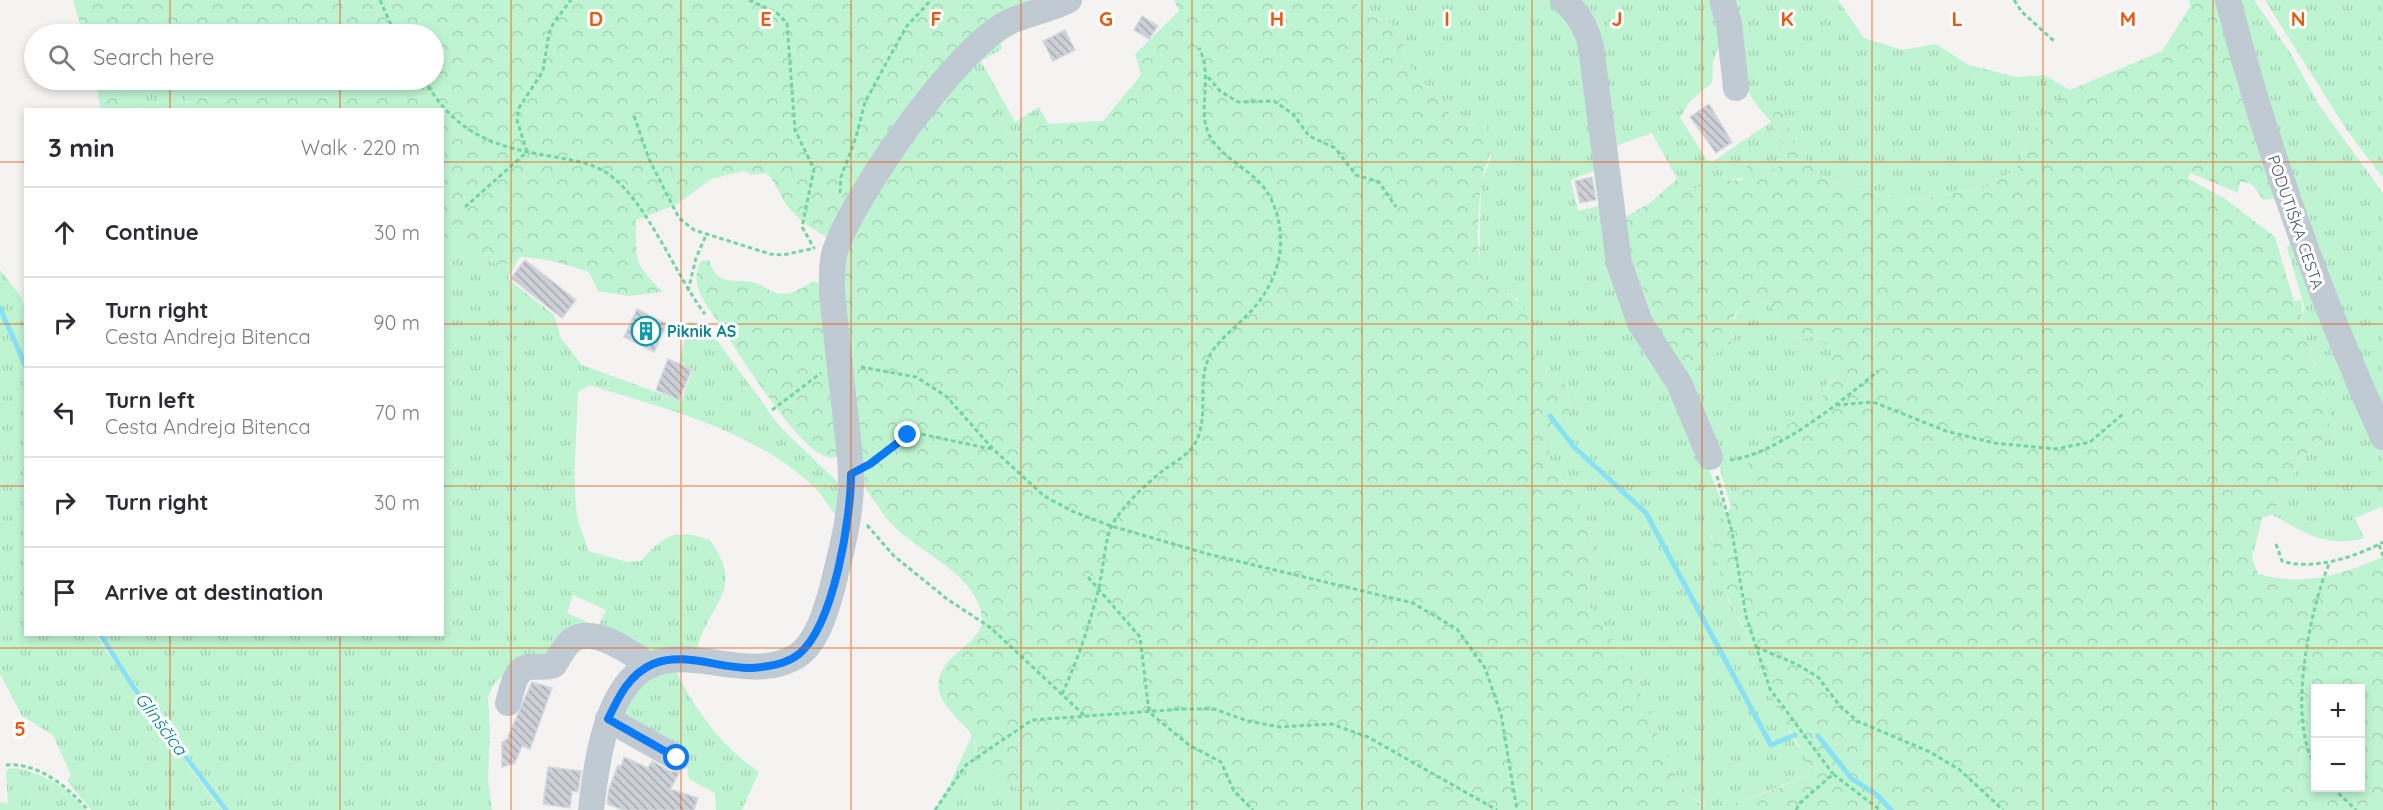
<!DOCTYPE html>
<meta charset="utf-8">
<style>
:root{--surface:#fff;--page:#f7f7f7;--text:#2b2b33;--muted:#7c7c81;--line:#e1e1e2}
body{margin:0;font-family:Quicksand,sans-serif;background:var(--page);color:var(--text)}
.controls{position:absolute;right:18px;bottom:18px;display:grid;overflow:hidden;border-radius:0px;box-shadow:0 3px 9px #0003}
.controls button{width:54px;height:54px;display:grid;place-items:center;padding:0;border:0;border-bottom:2px solid var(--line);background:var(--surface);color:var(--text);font:30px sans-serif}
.stop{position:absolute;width:18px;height:18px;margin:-14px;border:4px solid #0c79f5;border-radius:50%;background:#fff}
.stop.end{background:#0c79f5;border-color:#fff;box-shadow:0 2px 6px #0008}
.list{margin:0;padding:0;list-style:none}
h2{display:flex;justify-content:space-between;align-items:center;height:78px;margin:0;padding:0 24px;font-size:26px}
h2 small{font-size:20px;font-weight:400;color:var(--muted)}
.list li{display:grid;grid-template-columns:39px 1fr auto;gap:18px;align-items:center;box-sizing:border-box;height:90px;padding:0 24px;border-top:2px solid var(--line)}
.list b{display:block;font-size:22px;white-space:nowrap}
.list p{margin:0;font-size:20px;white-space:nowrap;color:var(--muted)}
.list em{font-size:20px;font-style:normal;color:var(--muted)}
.icon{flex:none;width:33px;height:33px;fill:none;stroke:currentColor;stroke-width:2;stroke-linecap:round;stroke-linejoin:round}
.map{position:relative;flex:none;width:2383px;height:810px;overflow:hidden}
.search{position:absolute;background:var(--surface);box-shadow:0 3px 9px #0003;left:24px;top:24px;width:420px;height:66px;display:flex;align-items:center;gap:15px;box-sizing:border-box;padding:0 21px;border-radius:33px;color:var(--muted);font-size:22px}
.panel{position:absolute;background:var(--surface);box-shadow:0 3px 9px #0003;left:24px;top:108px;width:420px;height:528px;border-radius:0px}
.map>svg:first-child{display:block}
.grass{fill:url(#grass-tufts);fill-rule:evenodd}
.forest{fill:url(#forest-crowns);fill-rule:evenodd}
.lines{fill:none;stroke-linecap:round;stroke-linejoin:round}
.stream{stroke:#89e1f4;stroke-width:5}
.building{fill:url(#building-back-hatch);stroke:#d6d9de;stroke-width:1.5}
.path{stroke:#74d5a2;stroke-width:3;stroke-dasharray:4.5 3;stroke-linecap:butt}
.minor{stroke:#bfcad3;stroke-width:26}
.route{stroke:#0c79f5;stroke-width:8}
.grid{fill:none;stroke:#e8590c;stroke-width:1.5;stroke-opacity:0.55}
.labels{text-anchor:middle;stroke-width:6;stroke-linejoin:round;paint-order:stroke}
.street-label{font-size:16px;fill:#485662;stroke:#fff}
.culture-label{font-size:16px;font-weight:bold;fill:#0d838f;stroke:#fff;text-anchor:start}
.water-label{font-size:18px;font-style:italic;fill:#037f9a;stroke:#fff}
.grid-label{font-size:20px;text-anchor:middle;font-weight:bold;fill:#e8590c;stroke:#fff;stroke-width:6;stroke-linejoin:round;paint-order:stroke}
</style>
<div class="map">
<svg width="2383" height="810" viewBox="0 0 2383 810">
<defs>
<pattern id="grass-tufts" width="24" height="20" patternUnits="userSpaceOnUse" patternTransform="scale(1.5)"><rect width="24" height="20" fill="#bff4d2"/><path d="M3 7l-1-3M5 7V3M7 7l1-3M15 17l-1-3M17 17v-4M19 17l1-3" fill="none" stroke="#a6d3b7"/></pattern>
<pattern id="forest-crowns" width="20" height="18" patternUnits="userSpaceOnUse" patternTransform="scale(1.5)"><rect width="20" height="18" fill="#bff4d2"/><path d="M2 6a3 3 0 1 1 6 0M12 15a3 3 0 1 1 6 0" fill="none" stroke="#a6d3b7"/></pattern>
<pattern id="building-back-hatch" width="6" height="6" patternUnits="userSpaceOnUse" patternTransform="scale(1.5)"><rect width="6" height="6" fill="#cccfd5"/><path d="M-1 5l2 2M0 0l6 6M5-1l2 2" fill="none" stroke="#a8abb0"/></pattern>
</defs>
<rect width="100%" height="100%" fill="#f5f2f2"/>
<g class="grass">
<polygon points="1354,0 1558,0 1585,32 1596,170 1571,180 1578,211 1606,204 1726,513 1715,525 1711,536 1728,600 1743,627 1793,739 1808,760 1809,775 1724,808 1707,807 1692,797 1678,781 1634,680 1589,605 1588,583 1592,543 1589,526 1566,483 1551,471 1549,455 1553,437 1565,427 1570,408 1567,386 1556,376 1540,374 1535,364 1534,339 1518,299 1486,282 1479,267 1481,183 1491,157 1475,123 1463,127 1454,120 1432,90 1416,76 1405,58 1403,42 1387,21 1365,15"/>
<path d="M1570,0H1715L1721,41L1713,61L1712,83L1691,100L1680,117L1706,159L1712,162L1771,122L1755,103L1745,86L1729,0H1838L1864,38L1902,50L1936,44L1969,65L2017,77L2044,75L2070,90L2040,119L2016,169L1985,188L1918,199L1884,196L1829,181L1808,163L1790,139L1788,120L1771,122C1778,135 1789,150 1782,165C1752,178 1722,181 1691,190L1677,179L1652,133L1613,147L1620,200L1629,233L1618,236Z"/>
<polygon points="2235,0 2254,0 2291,54 2319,105 2383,193 2383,421 2307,233"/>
<polygon points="2265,0 2383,0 2383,178 2346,129"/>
<polygon points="1000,41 1002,49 981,61 1015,122 1039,107 1048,124 1008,135 970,61"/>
<path d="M130,80H172L186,98L189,109H134C126,98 120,91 130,80Z"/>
<path d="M2294,237L2344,368L2383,452V512L2381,507L2355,518L2364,538C2339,545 2318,540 2296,528C2286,523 2282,518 2271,515L2302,458L2324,438L2316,366L2311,356L2302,318L2304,305L2287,248Z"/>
<path d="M453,243H460L492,262L515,265L508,279L554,315L561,338L582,365L681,401L693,369L679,362L689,321L708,328L781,428L842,486L839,520C831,510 823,496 814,487C750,428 670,411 590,385L578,392C577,432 572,475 577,515C578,524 586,539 588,551L628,562L641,561C663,535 677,528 710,540C747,592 708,602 697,650H652L598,631L553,656L507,671L494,684L488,697L490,730L488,779L492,810H229L134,683L103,635L442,634V262ZM573,595L606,610L598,627L567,613Z"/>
<polygon points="0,270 20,295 25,310 26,634 96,635 138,698 222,810 91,810 67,781 71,775 53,735 22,716 0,674"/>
<path d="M1755,300L1770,304L1790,337L1802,339L1814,336L1831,347L1834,366L1824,396L1811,411L1756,452L1731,508L1716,455L1688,374L1734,337C1731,316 1737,309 1755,300Z"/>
<path d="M675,669C696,711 720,745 759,772L742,810H716L715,793L689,779L685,756L619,715C637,689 643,677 675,669Z"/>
<path d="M972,735C981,778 1020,789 1056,806L1059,810H934L949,786Z"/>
<path d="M15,768C39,771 71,789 85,810H0V802L8,803L6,773L8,769Z"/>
</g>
<g class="forest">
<path d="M73,0H1047L1006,16L850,200L827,237C811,229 793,216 784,201C777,190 776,181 766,173L751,175L744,171L711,179L678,204L636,220C636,261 633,263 663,292L628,296L598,291L589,272C566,264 544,258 520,257L515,265L492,262L460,243L453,244L443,262L442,110L189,109L186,98L172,80H434V34H83Z"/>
<path d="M1174,0H1354L1365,15L1387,21L1395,27L1403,42L1405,58L1416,76L1432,90L1454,120L1463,127L1483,121C1501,143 1485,159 1482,182C1479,198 1479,216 1478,233C1476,307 1508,274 1529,316C1538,334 1530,356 1540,374L1556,376L1567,386L1570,408L1565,427L1553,437L1549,455L1552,471L1574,492L1589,526L1592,543L1588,583L1589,605L1626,660L1678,781C1686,790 1695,802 1706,807C1728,810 1787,784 1809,775C1807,752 1788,731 1778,710C1764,685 1756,657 1745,630C1741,620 1734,612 1730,602C1725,593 1712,547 1712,536C1711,523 1725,517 1731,507C1742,489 1740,472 1755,453C1788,411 1839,419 1831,347L1814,336L1802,339L1790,337L1770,304L1755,300C1720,319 1741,318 1731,343L1688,374L1663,356L1618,236L1629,233L1625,217L1650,203L1677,179L1691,190L1722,181L1742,180L1747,166L1759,162L1773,169L1782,165C1789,150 1778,135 1771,122L1775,111H1783L1788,120L1790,139L1808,163L1829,181L1884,196L1918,199L1985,188L2016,169L2040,119L2070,90L2162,51L2190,7L2189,0H2221L2278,198L2263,200C2257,190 2253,181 2240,182L2238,193L2191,173L2187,178L2224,198L2275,237L2294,301L2302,300V318L2311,356L2327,392L2331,420L2324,438L2302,458L2271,515L2262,518L2252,558L2258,574C2303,587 2340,575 2383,557V810H1059L1056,806C1033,795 996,784 982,762C975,752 976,739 968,730C956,716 935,700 939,680C945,648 990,643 981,611C969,566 906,549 882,512C876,502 864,489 860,478C858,472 858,462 858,455C855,433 853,410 851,387C847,347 838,305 843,265C851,206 933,110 970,61L1008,135L1048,124L1103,121L1141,75L1135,54L1179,11ZM2316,688H2360V788H2316Z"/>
<path d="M95,80H130C119,91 127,98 134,109H101Z"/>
<path d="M709,260C718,289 734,277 755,283C764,286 773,294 782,294C793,294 804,287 813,281L822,284L842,457C837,457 831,458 828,457C795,450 731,339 709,309C699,294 691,278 701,261Z"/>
</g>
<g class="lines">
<g class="stream">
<polyline points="0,308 26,367"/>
<polyline points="1550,416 1575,448 1646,513 1771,745 1795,735"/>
<polyline points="100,634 132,685 226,810"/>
<polyline points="1818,736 1851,778 1877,795 1891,810"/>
</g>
</g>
<g class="building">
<polygon points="1142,16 1158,26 1149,39 1134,30"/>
<polygon points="1065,30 1075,50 1053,61 1043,41"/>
<polygon points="1709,104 1732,142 1716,153 1690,117"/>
<polygon points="1592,177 1596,200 1580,203 1575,181"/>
<polygon points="525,260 576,300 562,318 511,278"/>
<polygon points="637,309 667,324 654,352 624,337"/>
<polygon points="668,359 692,369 679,400 656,390"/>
<polygon points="532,682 552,688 530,749 522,746 515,763 502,767 502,742 507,739"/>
<polygon points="624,757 648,768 652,761 670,771 680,772 670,789 698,798 694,810 623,810 607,804 609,789 618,765 621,766"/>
<polygon points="548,767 581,771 578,792 572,791 570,808 543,804"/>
</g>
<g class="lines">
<g class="path">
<polyline points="380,0 395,34"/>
<polyline points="749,0 777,13 787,23 795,130 814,169 802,227 814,248"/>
<polyline points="2014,0 2022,12 2054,41"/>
<polyline points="1208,77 1220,91 1238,102 1274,101 1293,114 1309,136 1335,148 1356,175 1379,182 1396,207"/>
<path d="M424,80C457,135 494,147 555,157C572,160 592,163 607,173C647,200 675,275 705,314"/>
<polyline points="634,116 649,159 679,218 694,230 770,254 783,255 815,248"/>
<polyline points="527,152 517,120 519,108 543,71 549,33 554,22 571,0"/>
<polyline points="840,193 841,177 856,137 865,102 906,27 931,0"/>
<polyline points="465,207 527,152"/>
<polyline points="688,291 696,258 706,235"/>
<polyline points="861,367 916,377 946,396 993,449 1044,496 1072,511 1111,526 1208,554 1413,603 1457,629 1485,668 1501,714 1517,810"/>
<polyline points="1836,405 1873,402 1946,431 1994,443 2056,449 2090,442 2123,414"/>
<polyline points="772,410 821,373"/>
<path d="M1730,460C1776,455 1842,401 1878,371"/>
<polyline points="871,463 908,435 921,434 991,449"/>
<polyline points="1717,476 1732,532 1746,616 1770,689 1833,774"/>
<polyline points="867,525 894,556 947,599 991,628 1086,717"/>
<path d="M2276,544L2282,561C2312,571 2356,557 2383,542"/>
<polyline points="2379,545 2383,556"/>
<polyline points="1088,577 1140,637 1149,712 1189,745 1221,762 1234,791 1253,810"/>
<polyline points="1756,647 1796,664 1818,677 1840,706 1857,721 1930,752 1960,770 2003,810"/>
<path d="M1062,694C1078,659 1090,624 1099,587C1103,571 1105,538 1112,525C1125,503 1146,484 1165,469C1173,463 1184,457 1191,449C1213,422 1194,383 1211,353C1221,337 1239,325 1252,310C1280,279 1289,239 1272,201C1260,173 1229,164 1212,140C1194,113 1215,78 1199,48"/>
<path d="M6,765C38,762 68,787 88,810"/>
<path d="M2316,766C2286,722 2310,609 2329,564"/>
<polyline points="2333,788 2356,810"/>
<polyline points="935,810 966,765 1032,720 1183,709 1214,709 1248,721 1280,727 1331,724 1368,737 1497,810"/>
<polyline points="1796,810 1800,803 1833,774 1880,810"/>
</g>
<g class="minor">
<path d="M1563,0C1578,13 1587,27 1591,47L1619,263L1640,323L1679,383L1710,457"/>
<polyline points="1722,0 1729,24 1736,88"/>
<path d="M2228,0C2267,151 2319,295 2383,437"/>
<path d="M508,703C512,691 514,669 529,667C538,666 546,668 554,665C559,658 564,646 571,641C592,624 632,653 650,666"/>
<polyline points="608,719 677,758"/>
<path d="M591,810C596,766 606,675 659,662C678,657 699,660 718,663C745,667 772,671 797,656C817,643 826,610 832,589C840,555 850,521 851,486C852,461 847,435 845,410C840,371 836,332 832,292C832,277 831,262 836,248C857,191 955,49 1009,22C1028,13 1050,10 1069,0"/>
</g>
</g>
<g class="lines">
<path class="route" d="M677,758L608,719C618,698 629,674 653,664C685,651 719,669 752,668C767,667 787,664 799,654C834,625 851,518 851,474L870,464L908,435"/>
</g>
<path class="grid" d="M170,0V34M340,0V34M511,0V810M681,0V810M851,0V810M1021,0V810M1192,0V810M1362,0V810M1532,0V810M1702,0V810M1872,0V810M2043,0V810M2213,0V810M170,80V110M340,80V110M0,162H26M442,162H2383M0,324H26M442,324H2383M0,486H26M442,486H2383M170,634V810M340,634V810M0,648H2383"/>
<defs>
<g id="building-ring" transform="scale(1.5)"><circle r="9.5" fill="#fff" stroke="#0f9aa8" stroke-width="1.5"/><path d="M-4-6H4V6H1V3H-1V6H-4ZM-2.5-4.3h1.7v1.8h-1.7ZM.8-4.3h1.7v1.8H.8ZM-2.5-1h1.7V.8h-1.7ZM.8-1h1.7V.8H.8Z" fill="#0f9aa8"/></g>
</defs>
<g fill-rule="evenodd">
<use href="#building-ring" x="646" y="331"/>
</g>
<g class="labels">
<g class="street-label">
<text transform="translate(2296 222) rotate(71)" y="6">PODUTIŠKA CESTA</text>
</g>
<g class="culture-label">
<text x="667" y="337">Piknik AS</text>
</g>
<g class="water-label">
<text transform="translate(161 724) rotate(53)" y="6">Glinščica</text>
</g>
</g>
<g class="grid-label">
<text x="596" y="26">D</text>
<text x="766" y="26">E</text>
<text x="936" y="26">F</text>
<text x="1106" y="26">G</text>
<text x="1277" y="26">H</text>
<text x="1447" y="26">I</text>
<text x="1617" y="26">J</text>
<text x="1787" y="26">K</text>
<text x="1957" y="26">L</text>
<text x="2128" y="26">M</text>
<text x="2298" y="26">N</text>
<text x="20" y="736">5</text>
</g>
</svg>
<div class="controls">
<button>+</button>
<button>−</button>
</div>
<div class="stop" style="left:677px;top:758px"></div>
<div class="stop end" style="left:908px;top:435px"></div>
<div class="search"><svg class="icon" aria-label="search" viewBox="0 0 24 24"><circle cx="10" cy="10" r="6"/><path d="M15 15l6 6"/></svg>Search here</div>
<section class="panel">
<h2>3 min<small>Walk · 220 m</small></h2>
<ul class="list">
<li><svg class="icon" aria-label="ahead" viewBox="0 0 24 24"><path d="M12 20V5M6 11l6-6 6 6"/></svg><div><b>Continue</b></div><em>30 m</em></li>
<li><svg class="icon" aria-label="right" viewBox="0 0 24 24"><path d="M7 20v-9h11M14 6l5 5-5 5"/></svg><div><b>Turn right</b><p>Cesta Andreja Bitenca</p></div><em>90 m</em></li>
<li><svg class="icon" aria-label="left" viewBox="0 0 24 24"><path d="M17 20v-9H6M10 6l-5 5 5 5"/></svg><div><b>Turn left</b><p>Cesta Andreja Bitenca</p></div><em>70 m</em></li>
<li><svg class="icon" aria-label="right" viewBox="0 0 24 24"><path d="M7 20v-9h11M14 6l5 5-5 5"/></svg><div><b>Turn right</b></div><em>30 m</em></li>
<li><svg class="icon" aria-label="arrive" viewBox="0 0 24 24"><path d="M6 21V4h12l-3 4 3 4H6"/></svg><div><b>Arrive at destination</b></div></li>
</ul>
</section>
</div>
